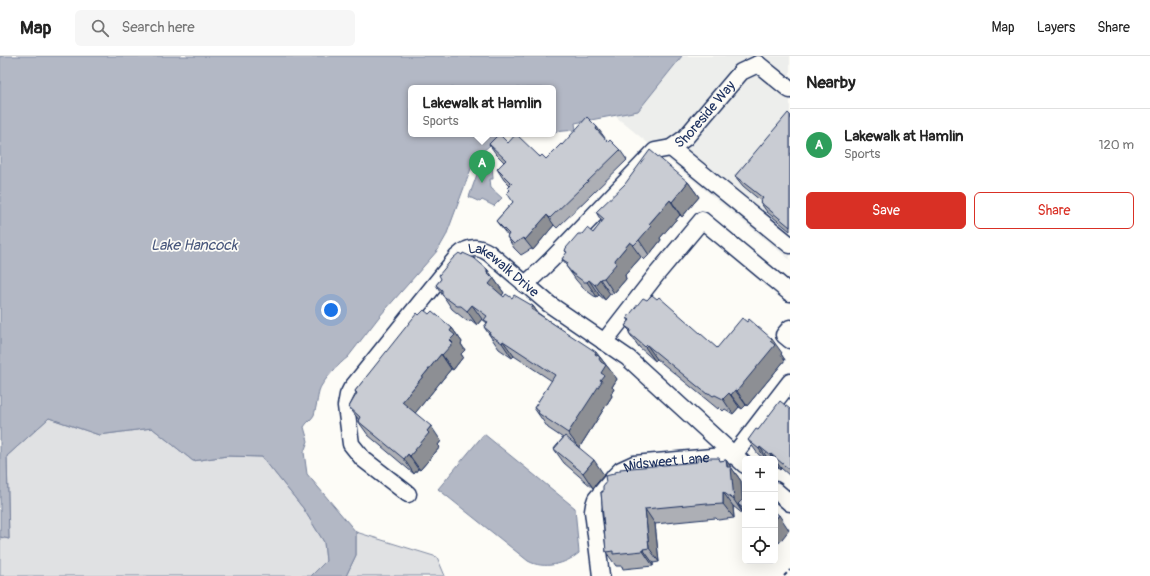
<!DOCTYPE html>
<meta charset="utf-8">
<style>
:root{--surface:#fff;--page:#f6f6f6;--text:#222;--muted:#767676;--line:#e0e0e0;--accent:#d93025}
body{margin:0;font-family:Pangolin,sans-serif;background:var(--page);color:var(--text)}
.controls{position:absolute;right:12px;bottom:12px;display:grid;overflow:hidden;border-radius:6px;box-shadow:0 4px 16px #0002}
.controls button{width:36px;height:36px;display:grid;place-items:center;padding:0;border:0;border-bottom:1px solid var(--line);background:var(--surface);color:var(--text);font:20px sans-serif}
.you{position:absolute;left:331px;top:254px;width:14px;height:14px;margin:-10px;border:3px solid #fff;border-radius:50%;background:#1a73e8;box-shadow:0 0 0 6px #1a73e833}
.badge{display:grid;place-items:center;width:26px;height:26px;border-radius:50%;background:var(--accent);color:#fff;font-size:13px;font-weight:700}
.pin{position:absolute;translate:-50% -33px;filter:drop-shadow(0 1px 2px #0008)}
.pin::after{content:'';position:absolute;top:21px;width:14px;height:12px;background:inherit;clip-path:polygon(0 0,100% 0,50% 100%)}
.popup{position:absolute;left:408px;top:29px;width:148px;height:52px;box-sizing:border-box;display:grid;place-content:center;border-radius:6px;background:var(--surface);filter:drop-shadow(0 1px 3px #0005);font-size:13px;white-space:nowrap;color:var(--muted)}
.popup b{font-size:15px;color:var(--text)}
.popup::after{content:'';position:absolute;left:50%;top:100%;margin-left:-8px;border:8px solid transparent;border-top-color:var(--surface)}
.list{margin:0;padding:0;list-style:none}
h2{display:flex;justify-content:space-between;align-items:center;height:52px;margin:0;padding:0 16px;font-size:17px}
h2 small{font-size:13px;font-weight:400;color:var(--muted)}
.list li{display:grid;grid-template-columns:26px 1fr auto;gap:12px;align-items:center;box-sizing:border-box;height:72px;padding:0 16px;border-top:1px solid var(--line)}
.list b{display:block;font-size:15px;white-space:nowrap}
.list p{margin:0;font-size:13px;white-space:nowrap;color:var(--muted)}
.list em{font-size:13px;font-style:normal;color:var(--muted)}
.actions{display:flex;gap:8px;padding:12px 16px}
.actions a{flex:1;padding:9px 0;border:1px solid var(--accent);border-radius:6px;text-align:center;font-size:14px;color:var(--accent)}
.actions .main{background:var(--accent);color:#fff}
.icon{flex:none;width:22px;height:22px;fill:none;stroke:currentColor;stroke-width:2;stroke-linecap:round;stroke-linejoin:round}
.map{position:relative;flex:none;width:790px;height:520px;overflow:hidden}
header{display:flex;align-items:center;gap:24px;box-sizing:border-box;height:56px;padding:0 20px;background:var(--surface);border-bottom:1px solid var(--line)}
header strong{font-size:19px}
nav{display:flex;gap:22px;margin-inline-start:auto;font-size:14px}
.search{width:280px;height:36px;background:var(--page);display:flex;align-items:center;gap:10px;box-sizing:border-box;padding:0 14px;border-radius:6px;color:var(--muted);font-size:15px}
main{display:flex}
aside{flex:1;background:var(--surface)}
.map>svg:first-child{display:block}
.built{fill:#edeeec}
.green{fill:#e0e1e3;stroke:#7e88a0}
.water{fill:#b3b8c5;stroke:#76819c}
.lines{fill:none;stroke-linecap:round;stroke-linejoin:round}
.minor-casing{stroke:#1b2f5e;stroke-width:19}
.path{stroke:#1b2f5e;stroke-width:2;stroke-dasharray:4 3;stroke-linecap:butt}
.minor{stroke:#fdfcf7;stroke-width:16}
.wall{fill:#adafb5;stroke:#1b2f5e}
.shaded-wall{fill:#8d8f94;stroke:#1b2f5e}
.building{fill:#c9ccd3;stroke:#1b2f5e}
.labels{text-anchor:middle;stroke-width:3.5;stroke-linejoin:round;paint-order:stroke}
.street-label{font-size:14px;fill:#1b2f5e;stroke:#fdfcf7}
.water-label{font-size:15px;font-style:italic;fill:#49587d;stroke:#fdfcf7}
</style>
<header>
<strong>Map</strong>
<div class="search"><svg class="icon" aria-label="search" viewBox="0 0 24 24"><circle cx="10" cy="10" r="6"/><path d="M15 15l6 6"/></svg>Search here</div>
<nav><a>Map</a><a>Layers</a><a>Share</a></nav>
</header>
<main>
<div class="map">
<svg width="790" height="520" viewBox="0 0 790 520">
<rect width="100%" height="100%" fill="#fdfcf7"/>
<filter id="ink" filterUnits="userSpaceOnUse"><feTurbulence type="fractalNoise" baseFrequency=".025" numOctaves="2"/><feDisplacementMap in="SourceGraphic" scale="8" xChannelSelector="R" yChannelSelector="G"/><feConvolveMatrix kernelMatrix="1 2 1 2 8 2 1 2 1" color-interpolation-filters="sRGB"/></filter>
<g filter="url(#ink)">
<polygon class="built" points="682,0 790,0 790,204 615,60 638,55"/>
<g class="green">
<polygon points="49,362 99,379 152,372 193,405 227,400 262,401 303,452 324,486 326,505 311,520 0,520 0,481 9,483 7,400"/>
<polygon points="356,476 437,501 445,520 346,520 356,499"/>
</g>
<g class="water">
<path d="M0,0H682L638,55L575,67L576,74L553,76V32H411V78H503L475,102L446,180L438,194L379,261L348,301C341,306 321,326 319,335C318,341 316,352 314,359C312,363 306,367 304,371L308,385L304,396L307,418L356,476V499L346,520H311L326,505L324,486L303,452L262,401L227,400L193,405L152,372L99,379L49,362L7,400L9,483L0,481Z"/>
<polygon points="481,107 492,107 493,123 490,123 491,132 502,142 494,150 482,144 480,146 469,141"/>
<path d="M484,378L575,452L579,497C566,508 544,514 528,505L438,433Z"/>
</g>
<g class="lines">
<g class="minor-casing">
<g id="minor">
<polyline points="758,8 790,34"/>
<polyline points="671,92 790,189"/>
<path id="s1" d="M525,229L551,204L655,95L671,92L685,82L741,16L758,8"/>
<polyline points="790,272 784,279 790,284"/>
<polyline points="604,286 656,219 702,164 790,237"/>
<polyline points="775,434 790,447"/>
<path id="s2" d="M408,438L363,403L351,388L346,350L348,339L351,333L457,201C467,191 477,189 489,197L549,248L628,302L745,409"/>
<path id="s3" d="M601,520L593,455L594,449L596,443L615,420L621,414L634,408L734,399L790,326"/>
</g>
</g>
<polyline class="path" points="784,520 790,514"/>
<use href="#minor" class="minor"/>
</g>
<g class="wall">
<polygon points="790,59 790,175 767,156 760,146 761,145 743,130 735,120"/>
<polygon points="604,82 608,86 620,94 627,104 557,172 554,169 533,194 531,193 521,199 514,192 507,181 508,180 496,165 513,146 510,134 510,130 504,124 497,113 504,106 496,98 489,88 508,87 546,103 562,89 605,82"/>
<polygon points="688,126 699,141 682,161 680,159 665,176 660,182 661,184 649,199 644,204 641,201 625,219 626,223 614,237 610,238 605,244 599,239 597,241 594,240 583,232 576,224 566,210 567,209 562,203 567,197 565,195 582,178 593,177 602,166 596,156"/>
<polygon points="462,199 487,213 504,237 502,239 504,241 512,242 533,250 538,257 599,300 606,309 617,323 612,331 614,333 611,338 612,340 579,392 604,419 593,432 564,407 554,393 563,382 548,372 534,352 552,325 514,300 512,302 499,293 484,271 487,267 482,263 477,269 471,264 467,265 452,253 436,229"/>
<polygon points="429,258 452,272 462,286 461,288 465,294 461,298 463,301 453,314 451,313 415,357 441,385 438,389 440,391 420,414 418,413 414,418 368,379 358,365 359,364 349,351 356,337 355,335 419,259"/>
<polygon points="627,262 717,292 782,297 781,298 785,304 747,350 746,349 742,353 739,351 733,358 725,353 723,355 719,351 718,353 657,303 655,305 639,291 629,277 630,275 625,270 629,265"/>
<polygon points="790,353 790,420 781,412 780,414 775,410 775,403 764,403 758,398 748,384 758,374"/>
<polygon points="726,404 741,425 742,444 745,441 745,458 743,456 744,459 733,450 734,462 718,464 716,462 655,468 659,506 653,507 653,510 623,513 622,510 616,510 606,496 601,436 721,405"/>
</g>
<g class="shaded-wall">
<polygon points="597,71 605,82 603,84 596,73"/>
<polygon points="688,126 699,141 682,161 672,146"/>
<polygon points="670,144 680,159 660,182 661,184 649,199 639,184 649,168"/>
<polygon points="547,159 554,169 533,194 525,184"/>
<polygon points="630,186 641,201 625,219 626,223 614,237 604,222 615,204"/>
<polygon points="487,213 504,237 499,243 489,228"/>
<polygon points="600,223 610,238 605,244 595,229"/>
<polygon points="589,224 599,239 597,241 587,226"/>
<polygon points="472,249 482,263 477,269 467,255"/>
<polygon points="533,250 543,265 531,253"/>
<polygon points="452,272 462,286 461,288 465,294 461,298 463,301 453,314 442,299 450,284 450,275"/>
<polygon points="772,283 782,297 781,298 785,304 747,350 737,335 770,285"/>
<polygon points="503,285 514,300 512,302 502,287"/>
<polygon points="647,289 657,303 655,305 645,291"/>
<polygon points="596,296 617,323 612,331 614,333 611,338 612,340 579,392 568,377 600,324 601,317 595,298"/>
<polygon points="441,298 451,313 412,361 402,346"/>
<polygon points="735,334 746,349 742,353 731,339"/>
<polygon points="729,337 739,351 733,358 723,343"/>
<polygon points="431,370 441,385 438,389 440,391 420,414 410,400 427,375"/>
<polygon points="760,391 768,403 766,403 759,393"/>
<polygon points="408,398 418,413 414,418 404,403"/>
<polygon points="771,398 774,403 773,403 770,399"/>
<polygon points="594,404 604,419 593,432 583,417"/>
<polygon points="726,404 741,425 743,452 738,448 743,456 744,459 734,444"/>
<polygon points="775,404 781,412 780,414 775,406"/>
<polygon points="723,436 733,450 734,462 723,448"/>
<polygon points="645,453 655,468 659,506 649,492"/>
<polygon points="779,459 789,474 779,487 775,481 775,464"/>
<polygon points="643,493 653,507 653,510 643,495"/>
</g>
<g class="building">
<polygon points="788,57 790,59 790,171 760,146 763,142 735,120"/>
<polygon points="587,61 597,71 596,73 608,86 610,84 620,94 550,162 547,159 525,184 523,182 514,188 507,181 509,178 496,165 513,146 507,137 510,134 508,132 512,128 497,113 506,104 489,88 499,78 508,87 516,78 540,101 542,99 546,103 561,88 562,89"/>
<polygon points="650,94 688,126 672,146 670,144 655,161 649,168 651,170 639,184 634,189 630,186 615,204 616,208 604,222 600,223 595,229 589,224 587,226 584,226 572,217 566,210 568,207 562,203 567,196 565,195 566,192 578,178 582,178 587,172 593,177 604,163 596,156 625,128"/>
<polygon points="459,197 462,199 463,197 474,202 487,213 487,217 494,222 489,228 504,241 506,238 512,242 514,239 533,250 531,253 596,296 595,298 600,301 599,303 601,306 606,309 601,317 604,319 600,324 602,325 568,377 538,357 539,355 534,352 555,319 503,285 502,287 489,278 490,276 484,271 488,266 484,264 487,260 472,249 467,255 461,250 457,250 442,239 442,234 436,229 441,223 439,219 453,202"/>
<polygon points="652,239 657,243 659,241 717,292 742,262 747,266 749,263 772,283 770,285 775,289 737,335 735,334 731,339 729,337 723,343 715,339 713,340 709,337 707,338 647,289 645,291 629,277 631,274 625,270 630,264 627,262 643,242 647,244"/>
<polygon points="424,254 429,258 432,255 452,272 450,275 455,279 450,284 453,287 442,299 441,298 402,346 431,370 427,375 429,377 410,400 408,398 404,403 358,365 360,361 349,351 357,337 355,335 417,257 419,259"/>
<polygon points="780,345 790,353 790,414 771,398 770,399 760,391 759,393 748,384 756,373 758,374"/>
<polygon points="565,380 594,404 583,417 554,393"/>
<polygon points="697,402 719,402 720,405 726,404 727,411 731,411 734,444 723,436 723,448 707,449 707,447 645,453 649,492 643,493 643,495 613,498 613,495 606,496 601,436 603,436 603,430 606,426 605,420 614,418 614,416 620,415 620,413 697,406"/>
<polygon points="745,441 745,454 738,448"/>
<polygon points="775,456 779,459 775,464"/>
</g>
</g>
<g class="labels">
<g class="street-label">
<text dy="5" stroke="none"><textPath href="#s1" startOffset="251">Shoreside Way</textPath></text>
<text dy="5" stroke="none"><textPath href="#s2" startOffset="358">Lakewalk Drive</textPath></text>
<text dy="5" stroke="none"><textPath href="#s3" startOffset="163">Midsweet Lane</textPath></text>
</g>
<g class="water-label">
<text x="194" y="194">Lake Hancock</text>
</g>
</g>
</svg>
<div class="controls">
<button>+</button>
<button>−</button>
<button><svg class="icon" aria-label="locate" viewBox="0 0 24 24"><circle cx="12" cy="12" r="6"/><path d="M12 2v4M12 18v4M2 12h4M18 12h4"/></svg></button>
</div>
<div class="you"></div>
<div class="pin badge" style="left:482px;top:127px;background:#2e9e5b">A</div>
<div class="popup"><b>Lakewalk at Hamlin</b>Sports</div>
</div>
<aside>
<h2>Nearby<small></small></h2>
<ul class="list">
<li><span class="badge" style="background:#2e9e5b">A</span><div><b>Lakewalk at Hamlin</b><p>Sports</p></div><em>120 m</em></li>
</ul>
<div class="actions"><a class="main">Save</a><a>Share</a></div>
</aside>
</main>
